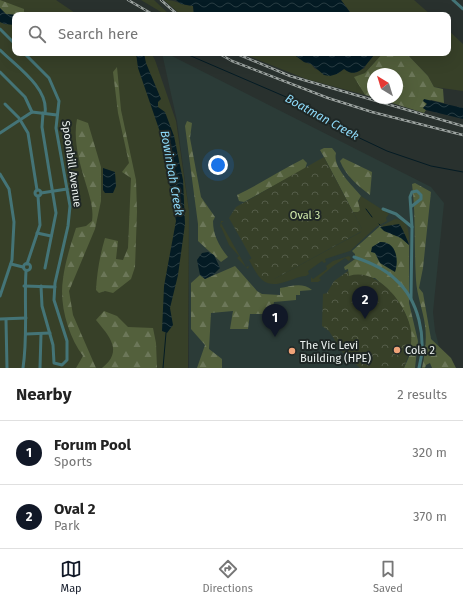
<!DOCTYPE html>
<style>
:root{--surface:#fff;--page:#f2f2f2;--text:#222;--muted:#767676;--line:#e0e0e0;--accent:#111827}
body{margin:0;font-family:"Fira Sans",sans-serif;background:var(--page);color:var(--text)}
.compass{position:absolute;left:367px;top:68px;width:36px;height:36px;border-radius:50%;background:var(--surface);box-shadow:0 4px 16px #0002;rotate:322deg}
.you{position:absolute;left:218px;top:165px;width:14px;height:14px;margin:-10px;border:3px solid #fff;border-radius:50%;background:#1a73e8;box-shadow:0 0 0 6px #1a73e833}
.badge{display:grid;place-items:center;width:26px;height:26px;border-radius:50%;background:var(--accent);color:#fff;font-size:13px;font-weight:700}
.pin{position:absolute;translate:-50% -33px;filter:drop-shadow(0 1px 2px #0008)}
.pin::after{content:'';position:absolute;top:21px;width:14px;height:12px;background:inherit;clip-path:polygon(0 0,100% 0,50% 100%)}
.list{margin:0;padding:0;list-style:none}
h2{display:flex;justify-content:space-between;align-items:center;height:52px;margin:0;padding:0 16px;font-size:17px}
h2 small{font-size:13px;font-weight:400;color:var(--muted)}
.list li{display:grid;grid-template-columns:26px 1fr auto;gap:12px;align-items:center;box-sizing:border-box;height:64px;padding:0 16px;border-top:1px solid var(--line)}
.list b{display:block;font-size:15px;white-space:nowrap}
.list p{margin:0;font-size:13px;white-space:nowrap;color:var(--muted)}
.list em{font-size:13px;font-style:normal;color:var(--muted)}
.icon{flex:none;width:22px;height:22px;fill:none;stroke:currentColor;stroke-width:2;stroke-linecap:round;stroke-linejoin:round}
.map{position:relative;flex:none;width:463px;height:368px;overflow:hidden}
.search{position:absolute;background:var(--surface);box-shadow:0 4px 16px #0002;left:12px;right:12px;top:12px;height:44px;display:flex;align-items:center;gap:10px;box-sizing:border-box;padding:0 14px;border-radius:8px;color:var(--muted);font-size:15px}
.sheet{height:180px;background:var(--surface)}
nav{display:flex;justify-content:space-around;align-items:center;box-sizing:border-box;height:56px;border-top:1px solid var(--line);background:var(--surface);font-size:11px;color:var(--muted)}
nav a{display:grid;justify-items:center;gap:2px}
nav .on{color:var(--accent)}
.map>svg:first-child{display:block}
.built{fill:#2b3b37}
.grass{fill:#374028}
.forest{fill:url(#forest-firs)}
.park{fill:url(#park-crowns)}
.water{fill:url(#water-waves)}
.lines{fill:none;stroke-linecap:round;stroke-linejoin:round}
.stream{stroke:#041b24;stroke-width:1}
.minor{stroke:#447477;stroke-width:3}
.rail-casing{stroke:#9da4a1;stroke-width:2.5}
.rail{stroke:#1f2725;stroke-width:1;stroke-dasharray:3;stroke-linecap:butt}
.poi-dot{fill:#efa378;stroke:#1f2725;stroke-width:1.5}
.labels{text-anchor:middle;stroke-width:4;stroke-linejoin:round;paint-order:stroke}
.street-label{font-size:11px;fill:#edf3f1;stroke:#1f2725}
.park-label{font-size:11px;fill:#d4edae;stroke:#1f2725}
.poi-label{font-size:11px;fill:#edf3f1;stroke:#1f2725;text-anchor:start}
.water-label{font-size:12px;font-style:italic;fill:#8edaf9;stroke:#1f2725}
</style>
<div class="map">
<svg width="463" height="368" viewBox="0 0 463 368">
<defs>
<pattern id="forest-firs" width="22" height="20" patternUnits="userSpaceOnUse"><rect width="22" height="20" fill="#53603c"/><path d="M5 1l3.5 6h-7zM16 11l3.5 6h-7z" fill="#6c7759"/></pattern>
<pattern id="park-crowns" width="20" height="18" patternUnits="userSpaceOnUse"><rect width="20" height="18" fill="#374028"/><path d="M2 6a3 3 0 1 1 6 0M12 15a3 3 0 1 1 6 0" fill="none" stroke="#545c48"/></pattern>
<pattern id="water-waves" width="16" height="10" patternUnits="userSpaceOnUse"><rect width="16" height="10" fill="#041b24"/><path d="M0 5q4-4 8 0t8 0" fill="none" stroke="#293d44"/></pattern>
</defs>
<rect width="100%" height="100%" fill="#29312e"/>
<polygon class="built" points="162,53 166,53 431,187 444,203 433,312 435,331 440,350 454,368 189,368 189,211 177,121"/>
<g class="grass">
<polygon points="0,0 56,0 78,15 15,15 15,53 151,53 155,60 176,121 189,211 188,368 0,368"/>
<polygon points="141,0 154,0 170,15 166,15"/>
<path d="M164,0C177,0 181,5 193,6L194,15H181Z"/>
<polygon points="341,0 414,0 431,15 352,15"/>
<polygon points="448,30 463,44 463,91 434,87 428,76 406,53 448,53"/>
<polygon points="241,53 264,55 264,53 292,53 304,62 311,64 315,69 337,74 344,69 364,69 368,61 376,53 383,53 365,73 355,77 365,95 306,79"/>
<path d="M361,196L389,214L386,218L387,221L376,227L350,251L325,259L326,262L324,263L322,261L308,271L309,274L306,276C300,276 294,279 288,281C264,290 259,278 249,260L252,258L263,277L274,279L361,232L362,229L353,212H358V202Z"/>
<path d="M395,219C410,220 409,233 409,244L399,225L384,228L381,226Z"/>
<polygon points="221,221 224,221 221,223 246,267 249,266 248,269 237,258 239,256 229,245 221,227 220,227"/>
<polygon points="349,256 351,258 349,261 345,258 333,266 319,278 321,280 318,282 311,282 311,277 313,279 327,269 326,266 333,261"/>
</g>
<g class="forest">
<polygon points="0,0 24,9 24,15 6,14 0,8"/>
<polygon points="383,53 406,53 428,76 434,87 443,89 444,103 431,100 423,108 426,110 424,113 376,98 397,98 397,74 373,74 373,97 365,95 354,77 365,73"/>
<path d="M117,67L121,110L136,180L137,212L135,267L131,279L113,293L105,291L99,293L96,290C97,272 100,255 105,238L118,241L116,259L123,260L128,248L131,178L122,172L129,163L118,113L113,72Z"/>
<path d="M77,119L88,123L101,167V201L95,229L69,291L73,315L96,368H76L83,356C68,336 59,304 63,279C65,262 71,244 76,228L86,226L92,221C94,207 89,195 85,181C79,161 73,139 77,119Z"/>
<path d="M187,121L192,123L190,138L201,197L215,217L213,221C213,235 219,246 228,257L221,262L198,241V224L185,126Z"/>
<path d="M324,148H332L336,153C332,167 353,186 361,196L358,201L360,210L358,212H353L324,157L320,150Z"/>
<path d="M343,158L372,172L370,195C358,186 346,176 340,161Z"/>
<path d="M303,159L307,163L305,169L244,202L239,201L237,195C260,184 281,170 303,159Z"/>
<path d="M415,183L431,192L423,268L419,288L423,293L431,339L451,358L456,368H432L430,363L426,365L425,368H422C425,354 427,339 425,325C423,310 417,296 416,280C414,248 416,216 412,184Z"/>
<path d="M380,226L401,238L409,245V303L418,341L415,368H404C406,363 409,358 410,353C415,318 400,300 375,278L349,277L348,269L345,270L344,267L355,259V254L352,251Z"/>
<path d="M235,266L257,291L262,294L280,295V288C291,286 303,282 312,290L300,291V295H296V300L274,302L271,314H250L248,329H230L233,311L211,313L209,349L222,359V368H197L205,345L191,329V283L200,275L205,279Z"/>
<path d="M104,311L117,316L128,327L153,328L156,343L157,368H102C124,351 109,336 96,320Z"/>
</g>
<g class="park">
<polygon points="324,157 362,229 362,231 274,279 266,279 261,275 229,218 236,207"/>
<path d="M348,271L349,276C376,267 404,301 410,326C414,340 409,354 404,368H360L343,353L329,331L322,326L323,294L327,293L334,281Z"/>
</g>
<g class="water">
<polygon points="176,0 341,0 352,15 194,15 193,6 181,4"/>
<polygon points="0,8 6,14 17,15 15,15 15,25 4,24 0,22"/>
<polygon points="136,53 144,53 146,63 161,99 158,102 158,107 165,112 174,136 183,180 185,224 178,275 170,308 173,325 167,333 162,331 164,286 176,221 160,132 138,68"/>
<path d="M292,53H376C367,62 359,81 344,69L337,74L330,76L324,75L311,64L304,62Z"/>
<polygon points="424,99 463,108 463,119 426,110 423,108 427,104 423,101"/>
<polygon points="103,168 115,172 116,186 113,193 105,193 103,190"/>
<path d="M399,224C402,227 408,241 409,245L401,238L384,231L380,227Z"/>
<path d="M380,242C397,241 399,261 395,272L380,263L375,253L371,252L372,247Z"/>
<polygon points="208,252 214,255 220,268 213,275 205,279 200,275 197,260 202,253"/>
</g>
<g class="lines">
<g class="stream">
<polyline points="184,53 307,106 330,124 387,151 431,166 463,172"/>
<polyline points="366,209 372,217"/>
<polyline points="379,224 380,225"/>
<polyline points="163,368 166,333"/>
</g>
<g class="minor">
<polyline points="453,0 463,9"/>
<polyline points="0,29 15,44"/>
<path d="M0,50C16,66 49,88 45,113"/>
<polyline points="24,53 49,78 59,101 56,128 70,206 68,226 55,283 54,300 67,341 67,360 62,365 54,363 53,345 42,306 41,286"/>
<polyline points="0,72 25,97 32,112"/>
<polyline points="5,104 19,118 28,133 37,190"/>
<polyline points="43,113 42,127 56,213 45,268"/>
<polyline points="0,133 32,112 57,115"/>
<polyline points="0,174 9,189 14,222 12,260 0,296"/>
<circle cx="38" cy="193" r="3"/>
<polyline points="41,193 67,189"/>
<polyline points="383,209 396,214 412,227"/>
<polyline points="37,233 51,236"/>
<path d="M354,257C369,262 384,268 395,279C419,300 427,338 419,368"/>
<circle cx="27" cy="267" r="3.5"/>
<polyline points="11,264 23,267"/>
<polyline points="27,264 40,225 38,196"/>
<polyline points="24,286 55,287"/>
<polyline points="411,299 412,227 410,197 412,192 417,191 421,195 421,199 412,206"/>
<polyline points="0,319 26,318"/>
<polyline points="6,320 7,368"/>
<polyline points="26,334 50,333"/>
<path d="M23,368C28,335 24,303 26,271"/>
<polyline points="40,368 41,334"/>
</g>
<g class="rail-casing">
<g id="rail">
<polyline points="128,0 154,15"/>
<polyline points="161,0 178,15"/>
<polyline points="218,53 232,61 328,98 372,112 463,135"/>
<polyline points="235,53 290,76 463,126"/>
</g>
</g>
<use href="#rail" class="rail"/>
</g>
<g class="poi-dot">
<circle cx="397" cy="350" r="4"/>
<circle cx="292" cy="351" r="4"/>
</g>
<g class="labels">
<g class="street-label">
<text transform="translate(72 164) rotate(82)" y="4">Spoonbill Avenue</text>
</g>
<g class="park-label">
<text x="305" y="219">Oval 3</text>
</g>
<g class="poi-label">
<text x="300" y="349">The Vic Levi<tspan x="300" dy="13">Building (HPE)</tspan></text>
<text x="405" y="354">Cola 2</text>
</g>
<g class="water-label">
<text transform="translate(322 117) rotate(29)" y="4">Boatman Creek</text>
<text transform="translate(172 173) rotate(80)" y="4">Bowinbah Creek</text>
</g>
</g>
</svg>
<svg class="compass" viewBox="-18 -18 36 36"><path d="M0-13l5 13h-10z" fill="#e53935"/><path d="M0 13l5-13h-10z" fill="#767676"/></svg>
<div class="you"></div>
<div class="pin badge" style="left:275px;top:337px">1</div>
<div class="pin badge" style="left:365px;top:319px">2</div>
<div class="search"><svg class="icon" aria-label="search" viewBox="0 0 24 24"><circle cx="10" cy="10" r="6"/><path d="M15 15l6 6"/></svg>Search here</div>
</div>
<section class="sheet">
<h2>Nearby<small>2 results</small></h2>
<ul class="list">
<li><span class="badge">1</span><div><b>Forum Pool</b><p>Sports</p></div><em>320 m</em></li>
<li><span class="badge">2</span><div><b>Oval 2</b><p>Park</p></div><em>370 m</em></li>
</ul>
</section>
<nav>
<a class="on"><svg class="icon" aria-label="map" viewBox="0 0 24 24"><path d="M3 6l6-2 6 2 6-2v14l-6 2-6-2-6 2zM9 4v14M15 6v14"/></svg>Map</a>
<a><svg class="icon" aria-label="directions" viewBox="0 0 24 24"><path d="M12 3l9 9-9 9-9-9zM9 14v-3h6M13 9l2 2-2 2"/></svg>Directions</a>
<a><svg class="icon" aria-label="saved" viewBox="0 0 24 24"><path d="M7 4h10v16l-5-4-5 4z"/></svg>Saved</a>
</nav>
